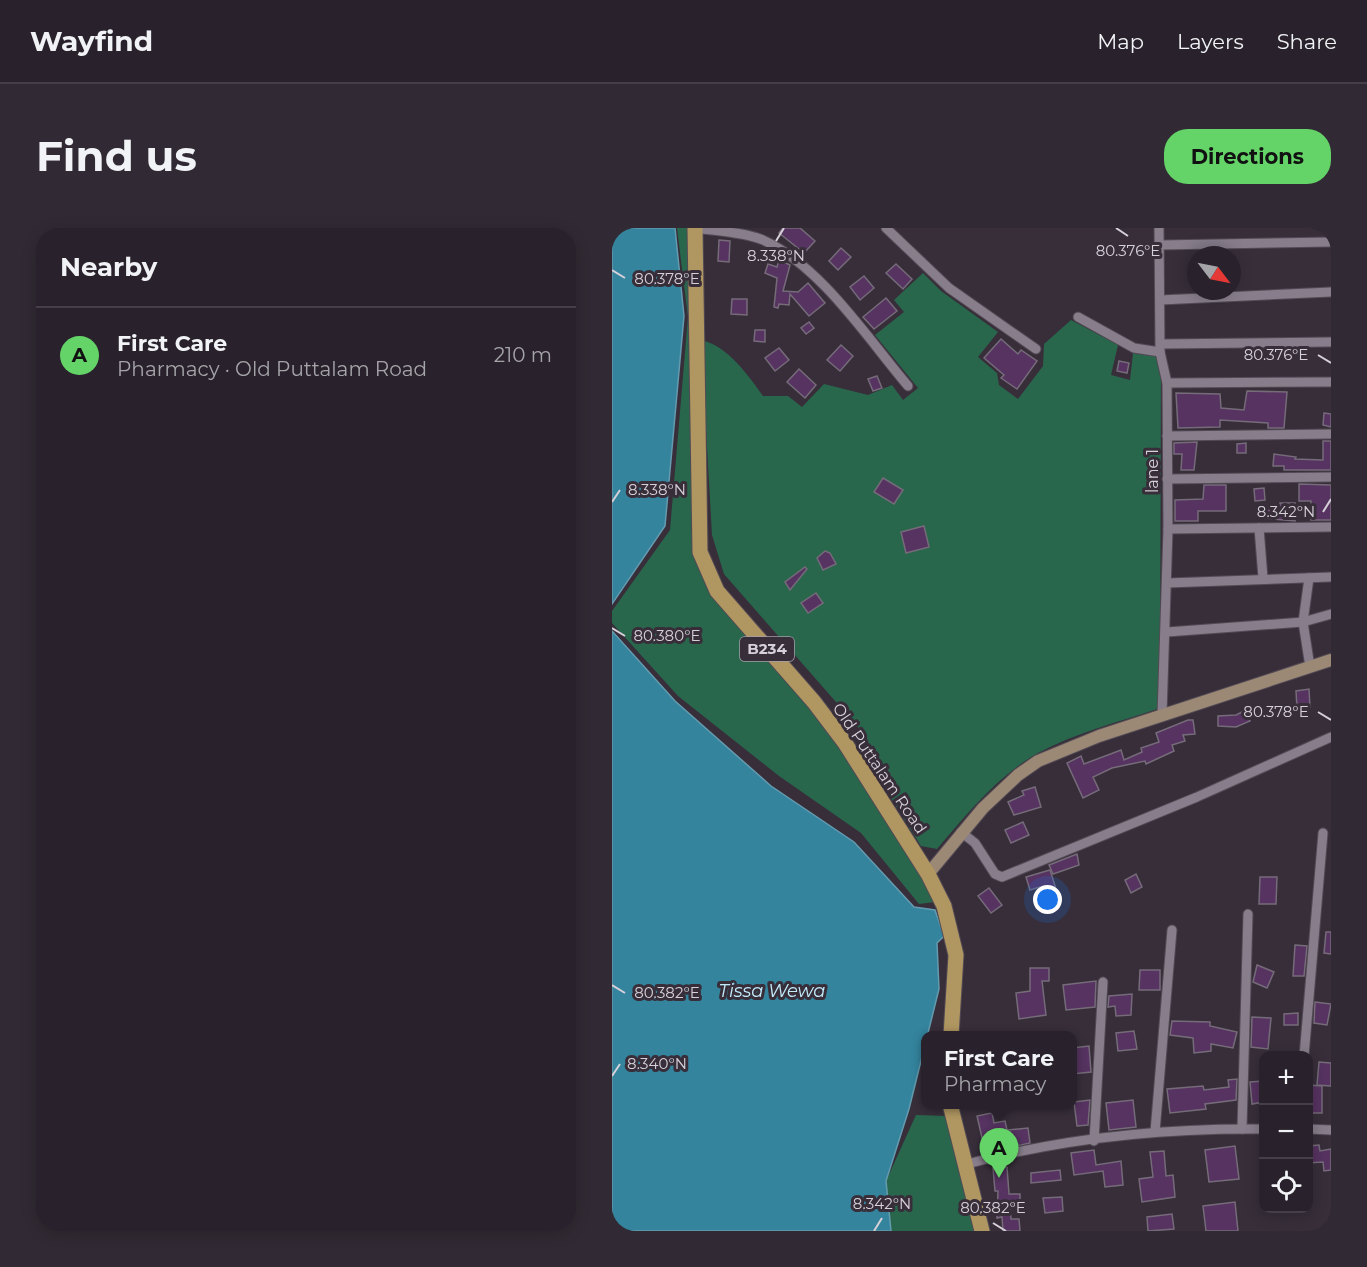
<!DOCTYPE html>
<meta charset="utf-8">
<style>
:root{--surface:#29222c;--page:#312a34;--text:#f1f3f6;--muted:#a5a4a9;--line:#453f48;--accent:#64d468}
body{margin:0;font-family:Montserrat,sans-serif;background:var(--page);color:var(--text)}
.controls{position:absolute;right:18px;bottom:18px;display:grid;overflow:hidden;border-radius:12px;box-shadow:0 3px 15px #0003}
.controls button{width:54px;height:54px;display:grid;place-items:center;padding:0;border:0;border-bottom:2px solid var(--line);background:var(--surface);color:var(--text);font:30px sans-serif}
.compass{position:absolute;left:575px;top:18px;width:54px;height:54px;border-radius:50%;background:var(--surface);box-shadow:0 3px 15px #0003;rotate:122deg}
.you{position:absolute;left:436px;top:672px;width:21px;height:21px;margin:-15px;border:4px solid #fff;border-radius:50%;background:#1a73e8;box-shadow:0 0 0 9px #1a73e833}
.badge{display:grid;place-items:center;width:39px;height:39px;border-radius:50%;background:var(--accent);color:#111;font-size:20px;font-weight:700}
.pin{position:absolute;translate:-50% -50px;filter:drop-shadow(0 2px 3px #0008)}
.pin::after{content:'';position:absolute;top:32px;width:21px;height:18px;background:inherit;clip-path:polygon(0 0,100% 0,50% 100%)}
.popup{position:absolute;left:309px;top:803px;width:156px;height:78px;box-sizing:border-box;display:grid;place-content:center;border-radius:12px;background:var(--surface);filter:drop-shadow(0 2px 4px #0005);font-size:20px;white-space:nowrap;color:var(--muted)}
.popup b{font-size:22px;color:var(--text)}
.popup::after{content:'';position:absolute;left:50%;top:100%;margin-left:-12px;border:12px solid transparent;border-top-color:var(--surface)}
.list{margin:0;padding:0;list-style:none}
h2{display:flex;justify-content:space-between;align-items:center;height:78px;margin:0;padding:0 24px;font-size:26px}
h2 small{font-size:20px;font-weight:400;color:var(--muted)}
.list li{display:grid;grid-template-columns:39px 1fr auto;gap:18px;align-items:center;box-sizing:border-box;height:96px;padding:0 24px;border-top:2px solid var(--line)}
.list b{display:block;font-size:22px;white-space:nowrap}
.list p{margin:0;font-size:20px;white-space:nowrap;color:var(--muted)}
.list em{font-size:20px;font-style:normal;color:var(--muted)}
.icon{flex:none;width:33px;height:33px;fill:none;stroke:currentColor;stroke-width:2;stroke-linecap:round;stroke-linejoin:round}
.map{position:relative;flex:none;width:719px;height:1003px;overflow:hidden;border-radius:24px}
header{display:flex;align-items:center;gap:36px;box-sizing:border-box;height:84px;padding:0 30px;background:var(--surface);border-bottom:2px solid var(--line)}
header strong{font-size:28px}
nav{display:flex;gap:33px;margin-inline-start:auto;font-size:21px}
.intro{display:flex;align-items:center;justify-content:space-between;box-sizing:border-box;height:144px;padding:0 36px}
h1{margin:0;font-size:42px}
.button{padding:15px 27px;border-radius:24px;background:var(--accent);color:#111;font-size:21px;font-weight:700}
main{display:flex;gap:36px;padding:0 36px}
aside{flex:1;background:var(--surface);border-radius:24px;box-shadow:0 3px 15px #0003}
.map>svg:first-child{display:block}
.green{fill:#29674d}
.water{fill:#34849e;stroke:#659baf;stroke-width:1.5}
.building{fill:#563361;stroke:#756b79;stroke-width:1.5}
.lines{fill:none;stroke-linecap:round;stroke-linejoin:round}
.street-casing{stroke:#524a54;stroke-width:11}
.secondary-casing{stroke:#524a54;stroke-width:14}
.primary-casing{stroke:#524a54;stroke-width:17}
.street{stroke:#877d8b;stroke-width:9}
.secondary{stroke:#9b8976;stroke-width:12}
.primary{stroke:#b09660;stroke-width:15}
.ticks{fill:none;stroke:#d6d0d8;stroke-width:2}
.labels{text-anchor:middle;stroke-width:6;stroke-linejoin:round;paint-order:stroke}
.shield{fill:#372e3a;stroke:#a69fa9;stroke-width:1.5}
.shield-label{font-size:15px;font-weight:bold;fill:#d6d0d8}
.street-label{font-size:16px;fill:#d6d0d8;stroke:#372e3a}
.water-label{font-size:18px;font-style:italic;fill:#c2ebfa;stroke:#372e3a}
.ticks-label{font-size:15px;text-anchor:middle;fill:#d6d0d8;stroke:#372e3a;stroke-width:6;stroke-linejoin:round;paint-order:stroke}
</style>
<header>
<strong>Wayfind</strong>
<nav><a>Map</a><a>Layers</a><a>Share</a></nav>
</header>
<div class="intro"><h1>Find us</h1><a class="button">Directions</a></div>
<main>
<aside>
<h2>Nearby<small></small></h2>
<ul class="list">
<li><span class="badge">A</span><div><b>First Care</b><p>Pharmacy · Old Puttalam Road</p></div><em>210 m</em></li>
</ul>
</aside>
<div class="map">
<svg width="719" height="1003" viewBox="0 0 719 1003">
<rect width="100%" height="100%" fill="#372e3a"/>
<g class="green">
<polygon points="65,0 79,0 79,295 82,326 92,353 116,384 206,485 310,648 323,674 307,676 249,605 167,548 66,468 0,395 0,383 58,302 76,89"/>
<path d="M311,45L329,63L386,104L366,129L385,145L387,157L406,171L431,138L432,116L459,92L506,117L499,147L518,152L521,125L549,129L548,480C507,494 463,505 426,525C385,548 355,586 325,621L309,618L277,567L252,506L112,346L100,307L89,112C116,118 136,147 151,168H176L190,179L212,156L256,167L280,157L291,172L306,160L263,107L292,84L282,72Z"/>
<polygon points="304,887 337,888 365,1003 279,1003 274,953"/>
</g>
<g class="water">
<polygon points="0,0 63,0 72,88 53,298 0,376"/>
<polygon points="0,403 63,473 159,558 242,614 302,679 323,682 332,708 325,715 327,761 297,881 274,953 279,1003 0,1003"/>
</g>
<g class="building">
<polygon points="171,0 188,0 203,13 192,25 167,5"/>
<polygon points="107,12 118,13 117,34 106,33"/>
<polygon points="229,20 239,29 226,42 217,33"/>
<polygon points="167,32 178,37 171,63 186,64 196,55 213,75 197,88 178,66 177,77 167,76 166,80 162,79 165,50 153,45 156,36 165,39"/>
<polygon points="284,36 300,51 291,61 274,45"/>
<polygon points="252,48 262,60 248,72 238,59"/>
<polygon points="274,70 285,83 262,101 251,89"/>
<polygon points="120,71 135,71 135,87 119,86"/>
<polygon points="197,94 202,100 194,106 189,100"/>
<polygon points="143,102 153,102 153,114 142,113"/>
<polygon points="389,111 406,126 409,122 425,133 405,161 389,150 392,147 372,130"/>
<polygon points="229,117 241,128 228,143 215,132"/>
<polygon points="167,120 177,132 163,143 153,130"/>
<polygon points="507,133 517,135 515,145 505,143"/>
<polygon points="187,141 204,157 193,170 175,154"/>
<polygon points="265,148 270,160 261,163 256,151"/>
<polygon points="635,163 675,164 672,200 656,200 656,195 608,192 608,199 566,200 564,165 608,166 609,180 632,182"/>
<polygon points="712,185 719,186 719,199 711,197"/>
<polygon points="711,213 719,213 719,242 672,242 672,238 661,238 662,226 684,229 683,231 711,232"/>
<polygon points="585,214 582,242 569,242 570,226 562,226 562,215"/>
<polygon points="634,215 634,225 625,225 625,216"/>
<polygon points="271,250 291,262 282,276 262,264"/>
<polygon points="687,256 719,257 719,292 699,292 699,273 687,273"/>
<polygon points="592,257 614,257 614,283 586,283 586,293 563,293 563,272 591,271"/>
<polygon points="652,260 653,272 643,273 642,261"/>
<polygon points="668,275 683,275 683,293 648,290 648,282 668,282"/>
<polygon points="312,298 317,319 294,325 289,304"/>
<polygon points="213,323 218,325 224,336 211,342 205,330"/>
<polygon points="193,339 195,341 178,362 173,354"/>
<polygon points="204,365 211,375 196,385 189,375"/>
<polygon points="697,461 698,479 685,480 684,463"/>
<polygon points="632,483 638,493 624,499 606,498 606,488 624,487"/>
<polygon points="576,492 581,492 583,506 571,507 573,513 560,517 562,523 534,536 533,533 500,540 481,549 487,562 471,570 455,535 469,528 472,536 509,522 512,532 530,524 529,520 547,514 544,505"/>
<polygon points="423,559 429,579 402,587 396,574 412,567 410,563"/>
<polygon points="411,594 417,607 399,615 393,602"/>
<polygon points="465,626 467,637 441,646 437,637"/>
<polygon points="438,642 444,661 436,664 435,661 429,663 428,659 418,662 414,649"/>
<polygon points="524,646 530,659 519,665 513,652"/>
<polygon points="648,649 665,649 664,676 647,676"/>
<polygon points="377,660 390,677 379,685 366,668"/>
<polygon points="714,704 719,704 719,726 712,725"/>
<polygon points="683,717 695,718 692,748 681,748"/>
<polygon points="645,737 662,744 655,760 641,754"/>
<polygon points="418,740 437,740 437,753 430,753 434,787 407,791 404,765 418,763"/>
<polygon points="528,742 548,742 548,762 527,762"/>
<polygon points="484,753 483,779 454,782 451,757"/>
<polygon points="520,766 519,787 504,788 503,778 496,779 497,768"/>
<polygon points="703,774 719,776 715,797 702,795"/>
<polygon points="686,785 686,797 672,797 672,786"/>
<polygon points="640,789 659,790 656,821 639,819"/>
<polygon points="560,793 598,794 598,798 625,804 621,820 599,816 599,823 582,825 581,810 558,807"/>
<polygon points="522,803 525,821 506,823 504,805"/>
<polygon points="477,818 479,844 460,846 460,820"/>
<polygon points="707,834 719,835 719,858 705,857"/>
<polygon points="625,851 624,872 593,876 594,881 558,885 555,861 591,858 592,862 617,859 616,852"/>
<polygon points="651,853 651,874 640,876 638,854"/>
<polygon points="696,857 710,858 710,885 696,885"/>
<polygon points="478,872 476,897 465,898 462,874"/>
<polygon points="521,872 524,899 497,902 494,875"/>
<polygon points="380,885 382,895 393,893 395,902 416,900 418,915 380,923 378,913 371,914 365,888"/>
<polygon points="707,917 708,923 719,921 719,942 712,943 711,934 696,935 696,918"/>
<polygon points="623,918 627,951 597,954 593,922"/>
<polygon points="482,922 484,937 509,933 511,957 493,959 491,943 462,947 459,925"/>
<polygon points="552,923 554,948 561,947 563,969 530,974 527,951 541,949 538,924"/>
<polygon points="395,939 397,966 408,966 408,976 398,977 399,991 407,991 408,1003 391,1003 390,989 385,990 386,963 383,963 381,940"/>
<polygon points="448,942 449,952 419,955 419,945"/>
<polygon points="450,969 451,983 433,985 431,970"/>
<polygon points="623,974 626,1003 594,1003 591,978"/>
<polygon points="560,986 562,1001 536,1003 535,989"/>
</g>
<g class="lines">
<g class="street-casing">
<g id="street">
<path d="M83,0C104,3 131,4 151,12C208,37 256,111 296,158"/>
<polyline points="274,0 337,60 424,121"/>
<polyline points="547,0 548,124 555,155 556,301 550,487"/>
<polyline points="548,17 719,14"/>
<polyline points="548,72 719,64"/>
<polyline points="466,89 522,120 548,124"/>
<polyline points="549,116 719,114"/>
<polyline points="555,155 719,154"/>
<polyline points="555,208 719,206"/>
<polyline points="555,251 719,249"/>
<polyline points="647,300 651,350"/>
<polyline points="556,301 719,299"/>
<polyline points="697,350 691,394 698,439"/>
<polyline points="555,355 719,349"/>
<polyline points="555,404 691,394 719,386"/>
<polyline points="349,604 363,615 383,646 390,649 585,569 719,509"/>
<polyline points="692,828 711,605"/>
<polyline points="630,901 636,686"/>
<polyline points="696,901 719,902"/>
<polyline points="543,904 560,702"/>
<polyline points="482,913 491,754"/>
<path d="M355,936C451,910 553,900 652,901"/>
</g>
</g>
<g class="secondary-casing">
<polyline id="secondary" points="316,646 371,580 406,547 426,533 487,508 719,432"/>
</g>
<g class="primary-casing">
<g id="primary">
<polyline points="83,0 88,324 105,363 202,474 233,515 316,646 332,678 344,727 339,808"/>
<polyline points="338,876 370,1003"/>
</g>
</g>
<use href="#street" class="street"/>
<use href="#secondary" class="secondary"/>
<use href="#primary" class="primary"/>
</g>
<path class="ticks" d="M504,0L516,8M164,13L172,0M0,42L13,50M706,127L719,135M0,274L8,262M711,284L719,271M0,400L13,408M706,484L719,492M0,757L13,765M0,848L8,836M381,995L394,1003M262,1003L270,990"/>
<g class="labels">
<rect class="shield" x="128" y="409" width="54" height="24" rx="4.5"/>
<g class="shield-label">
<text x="155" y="426">B234</text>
</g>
<g class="street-label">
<text transform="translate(540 243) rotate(-90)" y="6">lane 1</text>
<text transform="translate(268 540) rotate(56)" y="6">Old Puttalam Road</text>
</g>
<g class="water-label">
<text x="160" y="769">Tissa Wewa</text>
</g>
</g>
<g class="ticks-label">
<text x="516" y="28">80.376°E</text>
<text x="164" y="33">8.338°N</text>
<text x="55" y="56">80.378°E</text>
<text x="664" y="132">80.376°E</text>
<text x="45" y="267">8.338°N</text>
<text x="674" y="289">8.342°N</text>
<text x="55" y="413">80.380°E</text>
<text x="664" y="489">80.378°E</text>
<text x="55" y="770">80.382°E</text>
<text x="45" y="841">8.340°N</text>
<text x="270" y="981">8.342°N</text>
<text x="381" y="985">80.382°E</text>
</g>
</svg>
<div class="controls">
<button>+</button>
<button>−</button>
<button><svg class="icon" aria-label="locate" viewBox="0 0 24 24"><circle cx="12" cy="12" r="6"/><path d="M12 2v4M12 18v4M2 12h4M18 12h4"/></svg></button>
</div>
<svg class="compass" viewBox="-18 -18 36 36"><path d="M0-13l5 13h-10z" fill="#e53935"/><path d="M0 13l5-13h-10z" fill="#a5a4a9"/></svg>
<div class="you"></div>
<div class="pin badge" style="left:387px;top:950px">A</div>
<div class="popup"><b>First Care</b>Pharmacy</div>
</div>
</main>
